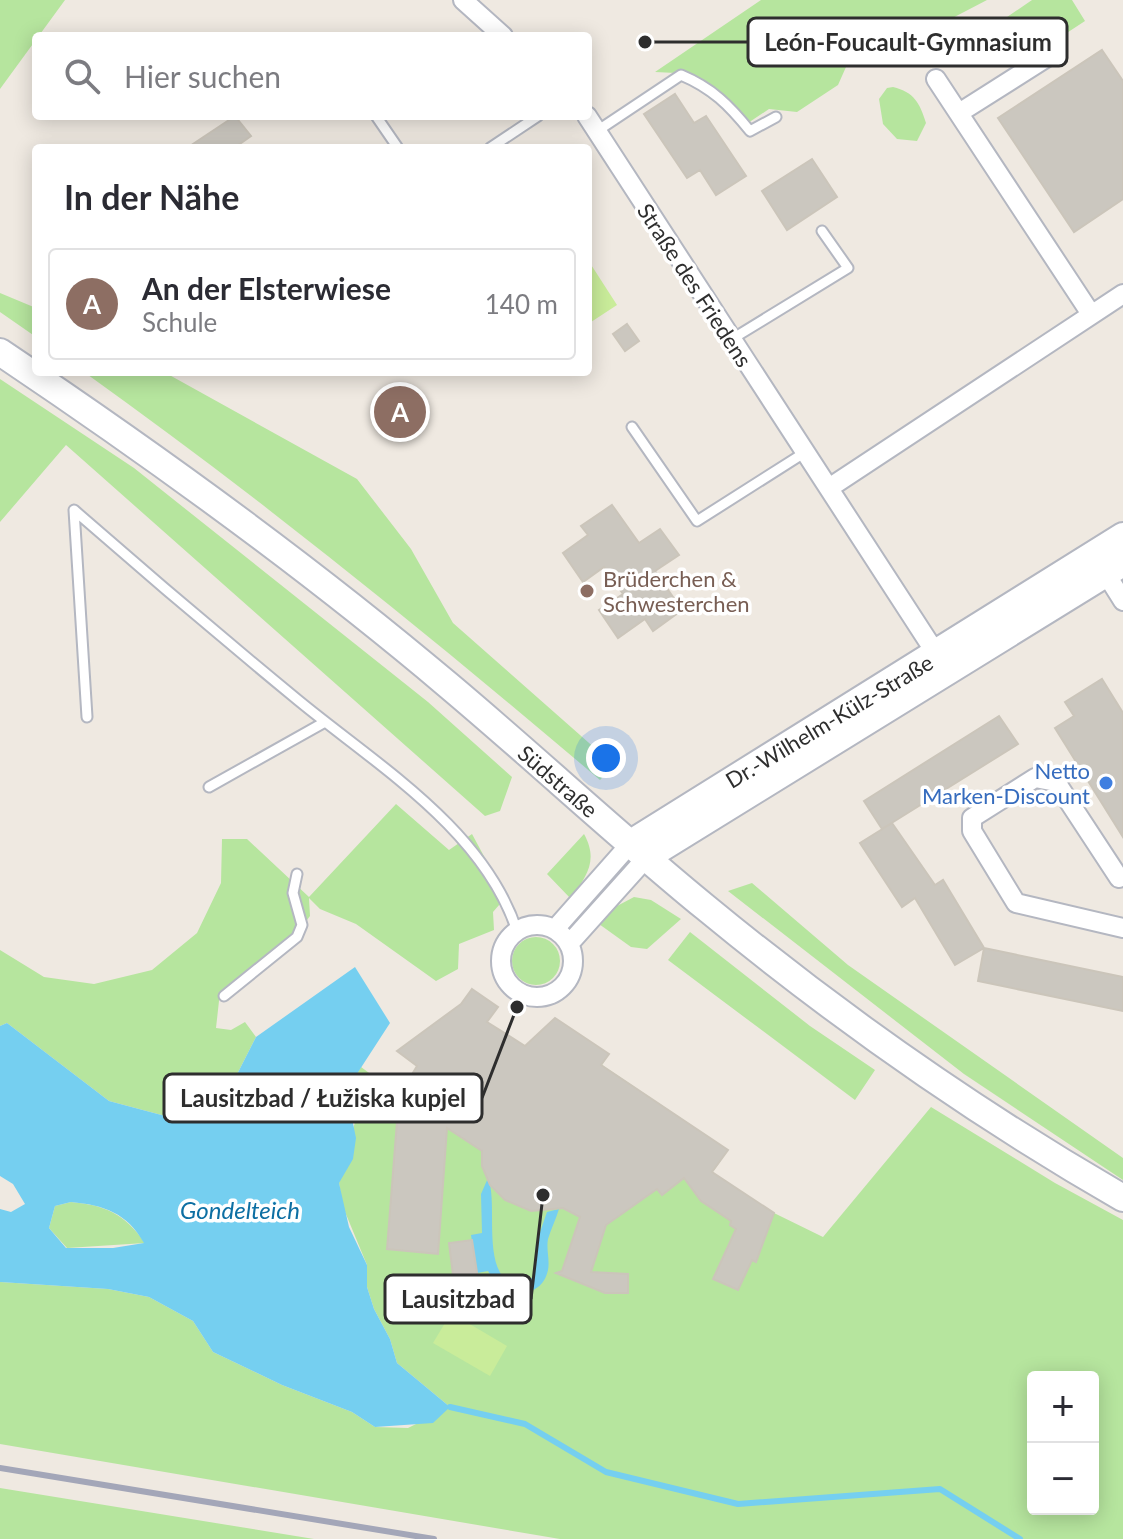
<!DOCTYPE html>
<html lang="de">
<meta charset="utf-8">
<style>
:root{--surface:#fff;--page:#f2f2f3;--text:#2b2b33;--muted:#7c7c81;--line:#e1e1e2;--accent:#0f766e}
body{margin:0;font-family:Lato,sans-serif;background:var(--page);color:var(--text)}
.controls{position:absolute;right:24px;bottom:24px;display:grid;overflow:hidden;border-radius:8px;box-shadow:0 4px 20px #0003}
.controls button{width:72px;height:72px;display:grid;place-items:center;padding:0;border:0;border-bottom:2px solid var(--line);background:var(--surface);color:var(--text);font:40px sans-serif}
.you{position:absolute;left:606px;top:758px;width:28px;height:28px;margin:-20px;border:6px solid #fff;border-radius:50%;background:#1a73e8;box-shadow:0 0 0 12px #1a73e833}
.badge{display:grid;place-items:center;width:52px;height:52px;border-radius:50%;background:var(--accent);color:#fff;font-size:26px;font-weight:700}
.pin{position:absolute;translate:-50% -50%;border:4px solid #fff;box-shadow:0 2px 8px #0006}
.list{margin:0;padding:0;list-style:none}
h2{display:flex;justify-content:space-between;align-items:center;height:104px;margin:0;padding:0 32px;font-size:34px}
h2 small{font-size:26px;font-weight:400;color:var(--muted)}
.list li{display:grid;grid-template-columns:52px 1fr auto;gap:24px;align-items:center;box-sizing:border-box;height:112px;margin:0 16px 16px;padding:0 16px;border:2px solid var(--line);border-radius:8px}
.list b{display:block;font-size:30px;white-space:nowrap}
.list p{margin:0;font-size:26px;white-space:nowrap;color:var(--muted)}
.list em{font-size:26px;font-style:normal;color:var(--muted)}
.icon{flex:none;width:44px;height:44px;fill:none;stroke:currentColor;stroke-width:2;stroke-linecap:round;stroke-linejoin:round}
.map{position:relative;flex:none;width:1123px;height:1539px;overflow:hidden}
.search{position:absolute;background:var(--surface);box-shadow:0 4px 20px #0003;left:32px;top:32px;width:560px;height:88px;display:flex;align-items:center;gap:20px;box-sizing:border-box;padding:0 28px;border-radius:8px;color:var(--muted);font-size:30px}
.panel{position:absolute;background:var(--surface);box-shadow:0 4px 20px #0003;left:32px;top:144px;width:560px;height:232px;border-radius:8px}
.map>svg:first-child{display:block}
</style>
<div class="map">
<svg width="1123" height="1539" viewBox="0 0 1123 1539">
<rect width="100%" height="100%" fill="#efe9e1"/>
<!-- green -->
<path fill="#b6e59e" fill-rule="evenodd" d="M0,0H65L0,89Z
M761,0H987L872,60L846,67L838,85L797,112L769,109L745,125L676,73L655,72Z
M1032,0H1072L1085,21L1015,67L991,28Z
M893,87C914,92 920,103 926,123L917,141L897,139L883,124L879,99L887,88Z
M0,293L36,308V337L0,312Z
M84,372H164L357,479L411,549L453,623L614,765L600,780C433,638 263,500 84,372Z
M0,379L134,468L428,702L512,777L500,811L485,816L66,445L0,522Z
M396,804L449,850L472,834L506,897L493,912L494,930L459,944L458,969L436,981L356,924L320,909L309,898L310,916L304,924L220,992L216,1028L231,1030L245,1022L256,1037L226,1096L184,1121L109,1101L7,1023L0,1026V950L44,977L94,984L152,970L197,933L221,883L222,839H247L309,897Z
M584,834C599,861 586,876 571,899L547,874Z
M752,883L848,965L1123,1158V1180L964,1074L728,891Z
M634,897L651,900L681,919L647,949L631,947L599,924L617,906Z
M690,932L810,1026L875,1070L855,1100L668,960Z
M512 961a24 24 0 1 1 48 0a24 24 0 1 1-48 0Z
M555,1018L609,1054L602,1065L728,1150L712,1173L774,1213L823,1237L931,1107L1055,1183L1123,1220V1539H560L0,1444V1282L108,1289L149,1297L193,1321L213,1352L282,1385L352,1412L375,1427L408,1428L450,1407L397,1363L390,1339L374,1309L367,1287V1265L343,1207L339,1183L355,1122L348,1099L353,1080L361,1067L399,1095L417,1066L397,1051L487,1022L525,1046ZM1033,1377H1093V1509H1033Z
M71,1202C105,1205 125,1214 145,1243L67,1248L49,1228L55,1206Z
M0,1488L314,1539H0Z"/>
<!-- pitch -->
<path fill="#c9ec9a" d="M588,260L617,305L588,324Z
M451,1313L507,1346L490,1376L433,1343Z"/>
<!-- water -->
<path fill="#75cff0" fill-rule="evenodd" d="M355,967L390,1023L353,1080L348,1099L356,1138L353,1159L339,1183L349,1227L367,1265V1287L374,1309L390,1339L397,1363L450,1407L433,1423L375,1427L352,1412L282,1385L213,1352L193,1321L149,1297L108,1289L0,1282V1209L11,1212L25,1204L13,1184L0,1176V1026L7,1023L109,1101L184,1121L226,1096L256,1037ZM71,1202C104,1205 127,1213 144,1243L113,1248H66L49,1228L55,1206Z
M488,1178C498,1202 483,1261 507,1281L527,1282L534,1276L536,1244L547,1212L559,1209C556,1219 551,1229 548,1239C546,1249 550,1260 548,1270C542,1296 518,1296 498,1287L488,1271L477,1273L471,1235L482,1233L481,1194Z"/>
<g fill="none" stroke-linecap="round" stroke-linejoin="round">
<!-- stream -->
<path stroke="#75cff0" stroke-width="6" d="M450,1407L525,1424L606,1472L738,1504L940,1489L1020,1539"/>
</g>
<!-- building -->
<path fill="#cbc7bf" stroke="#cbc5ba" stroke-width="2" d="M1102,50L1123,81V199L1074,232L998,118Z
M675,94L694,123L706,116L746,176L716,195L700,170L687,178L644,114Z
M235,116L251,136L234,148H187Z
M812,159L837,197L787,230L762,191Z
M627,324L639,341L625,351L613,334Z
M612,505L639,543L660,529L679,555L655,571L682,610L653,631L645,619L618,638L599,610L623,594L604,567L583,582L563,553L588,535L581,526Z
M1102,679L1123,713V837L1055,728L1074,716L1065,702Z
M999,716L1018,744L882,829L864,801Z
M892,823L935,885L943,880L984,948L955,965L915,898L902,907L860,843Z
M984,948L1123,977V1011L978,981Z
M472,989L498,1007L487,1022L525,1046L555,1018L609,1054L601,1065L728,1150L712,1172L774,1213L756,1262L752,1260L738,1290L713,1279L736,1229L730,1225L731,1221L701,1201L684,1178L662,1195L657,1189L606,1225L591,1272L628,1274V1293H605L556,1273L562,1271L580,1217L563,1208L531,1211L505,1200L490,1185L482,1166V1151L447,1128L438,1254L387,1249L399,1096L417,1066L397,1051L461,1004Z
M472,1240L478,1279L454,1283L449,1243Z"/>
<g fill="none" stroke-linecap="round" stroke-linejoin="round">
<!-- lane casing -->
<g stroke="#b4b7c1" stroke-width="13">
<path id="lane" d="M376,116L398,148
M597,131L681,75C712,88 729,105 750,131L776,117
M490,148L538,116
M732,339L848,268L822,231
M632,427L697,521L804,453
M87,717L74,510C146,573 219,635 293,696C373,763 483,827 517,931
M209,787L325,722
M224,996L297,937L302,925L293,893L297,874"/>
</g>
<!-- street casing -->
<g stroke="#b4b7c1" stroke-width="22">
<path id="street" d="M463,0L503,36
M936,79L1091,314
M959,113L1049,56
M587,116L937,655
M829,488L1123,294
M1101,566L1123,601
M1119,878L1056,782L1035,778L972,818V831L1016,903L1123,928
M501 961a36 36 0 1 1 72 0a36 36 0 1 1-72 0Z
M555,929L631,843
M569,944L647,857"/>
</g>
<!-- secondary casing -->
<g stroke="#b4b7c1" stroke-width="30">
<path id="secondary" d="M0,352C155,456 306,565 448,685C535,758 618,836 705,907C836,1015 977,1114 1123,1198
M631,843L1123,536
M647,857L1123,563"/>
</g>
<!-- lane -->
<use href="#lane" stroke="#fff" stroke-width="9"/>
<!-- street -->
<use href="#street" stroke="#fff" stroke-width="18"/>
<!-- secondary -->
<use href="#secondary" stroke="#fff" stroke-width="26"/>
<!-- rail -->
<path stroke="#a3a6b8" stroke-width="6" d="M0,1468L434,1539"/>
</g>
<!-- markers -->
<circle fill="#8d6e63" stroke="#fff" stroke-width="3" cx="587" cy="591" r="8"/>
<circle fill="#3f7fe0" stroke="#fff" stroke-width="3" cx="1106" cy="783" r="8"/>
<g text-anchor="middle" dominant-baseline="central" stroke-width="7" stroke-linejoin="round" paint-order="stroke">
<!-- street labels -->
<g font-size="22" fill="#2e2e2e" stroke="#fff">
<text transform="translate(695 285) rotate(57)">Straße des Friedens</text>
<text transform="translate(829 721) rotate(-31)">Dr.-Wilhelm-Külz-Straße</text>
<text transform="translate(558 781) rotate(41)">Südstraße</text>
</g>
<!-- education labels -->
<g font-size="22" fill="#785e54" stroke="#fff" text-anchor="start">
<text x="603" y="578">Brüderchen &amp;<tspan x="603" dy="25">Schwesterchen</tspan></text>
</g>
<!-- shop labels -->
<g font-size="22" fill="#366cbe" stroke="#fff" text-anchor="end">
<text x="1090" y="770">Netto<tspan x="1090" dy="25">Marken-Discount</tspan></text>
</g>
<!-- water labels -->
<g font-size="24" font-style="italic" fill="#0d6fa3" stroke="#fff">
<text x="240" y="1209">Gondelteich</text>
</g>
</g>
<!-- callouts -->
<path fill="none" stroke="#2e2e2e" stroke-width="3" d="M645 42L748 42M517 1007L482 1098M543 1195L531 1299"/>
<g fill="#2e2e2e" stroke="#fff" stroke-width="3">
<circle cx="645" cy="42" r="8"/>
<circle cx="517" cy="1007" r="8"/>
<circle cx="543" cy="1195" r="8"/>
</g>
<g fill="#fff" stroke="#2e2e2e" stroke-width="3">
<rect x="748" y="18" width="319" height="48" rx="8"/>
<rect x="164" y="1074" width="318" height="48" rx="8"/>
<rect x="385" y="1275" width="146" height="48" rx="8"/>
</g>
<g font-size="24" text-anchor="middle" font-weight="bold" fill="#2e2e2e">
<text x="908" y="51">León-Foucault-Gymnasium</text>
<text x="323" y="1107">Lausitzbad / Łužiska kupjel</text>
<text x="458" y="1308">Lausitzbad</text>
</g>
</svg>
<div class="controls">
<button>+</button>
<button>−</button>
</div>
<div class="you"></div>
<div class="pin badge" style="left:400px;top:412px;background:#8d6e63">A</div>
<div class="search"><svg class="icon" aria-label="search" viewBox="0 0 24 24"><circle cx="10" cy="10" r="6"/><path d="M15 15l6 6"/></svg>Hier suchen</div>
<section class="panel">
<h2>In der Nähe<small></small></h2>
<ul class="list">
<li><span class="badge" style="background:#8d6e63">A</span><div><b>An der Elsterwiese</b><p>Schule</p></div><em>140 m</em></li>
</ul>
</section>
</div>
